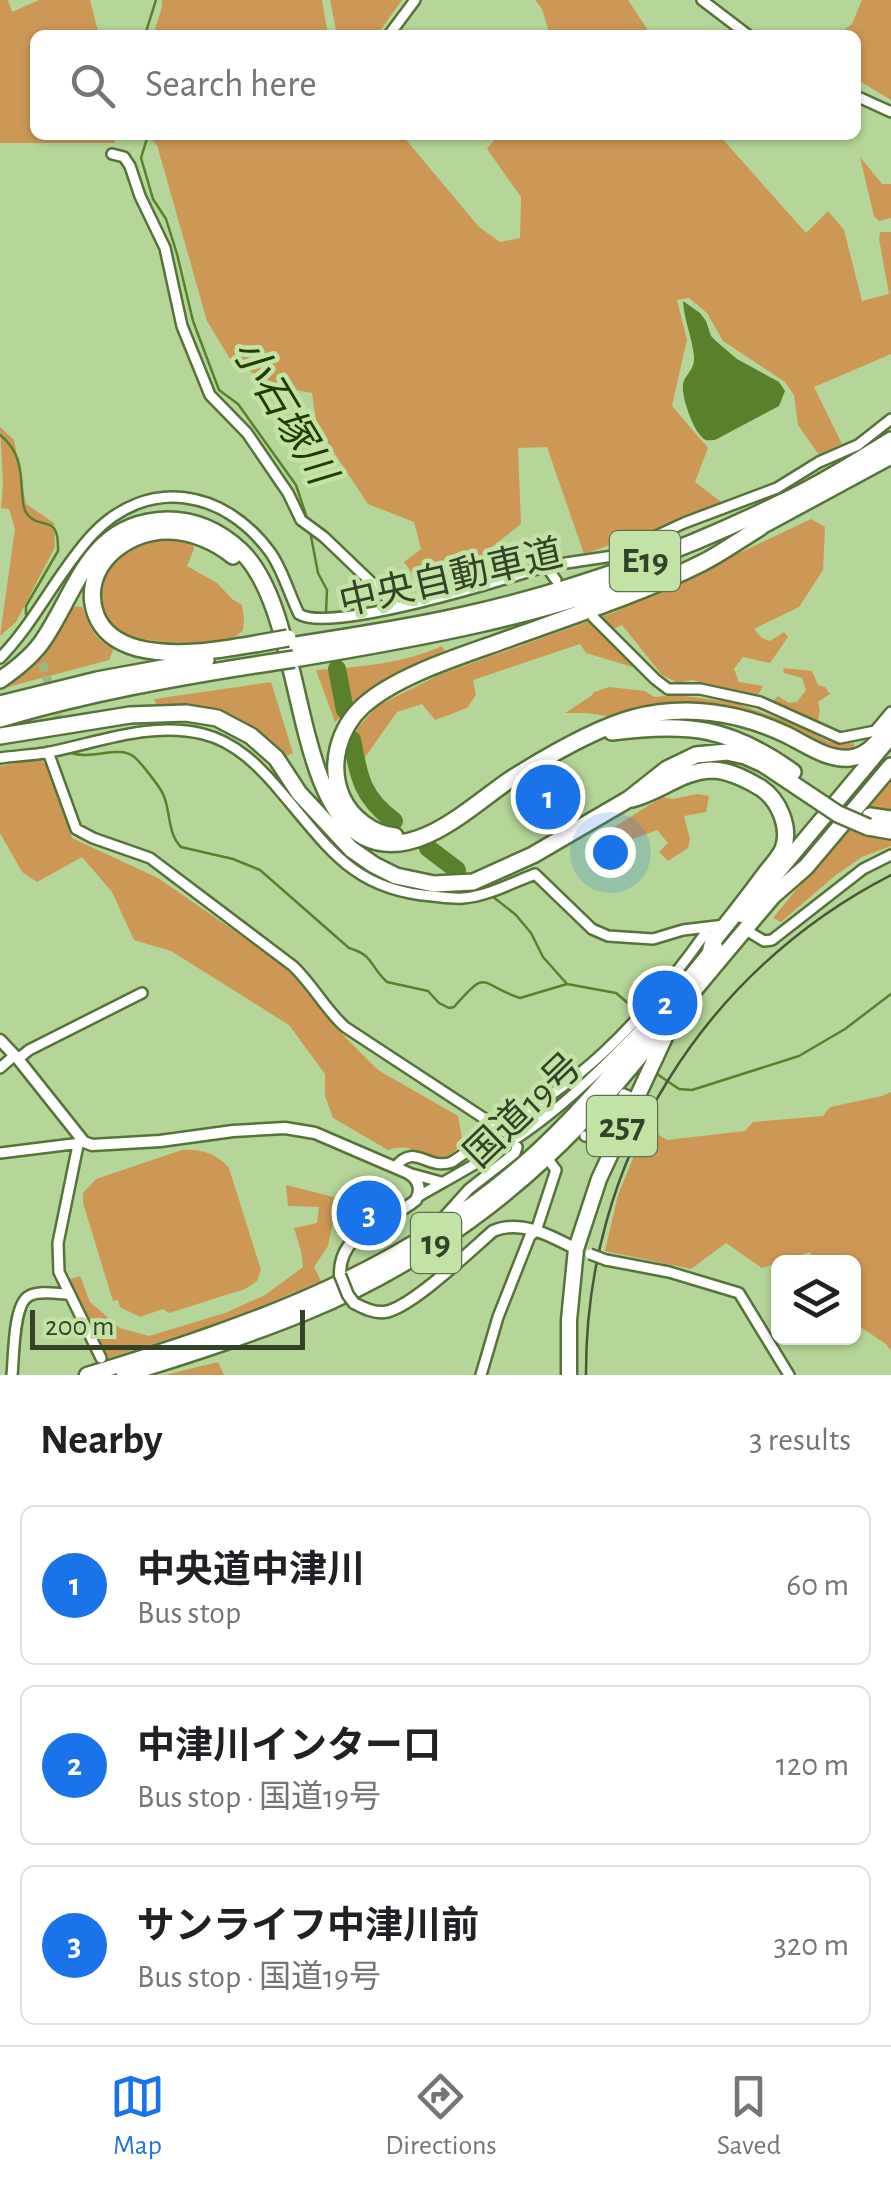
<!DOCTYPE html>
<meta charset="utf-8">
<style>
:root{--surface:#fff;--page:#f2f2f2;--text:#202124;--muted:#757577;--line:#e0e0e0;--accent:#1a73e8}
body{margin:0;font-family:"Alegreya Sans","Noto Sans JP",sans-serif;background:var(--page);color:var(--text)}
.controls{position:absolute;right:30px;bottom:30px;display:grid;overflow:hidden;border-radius:15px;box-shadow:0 2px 8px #0004}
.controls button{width:90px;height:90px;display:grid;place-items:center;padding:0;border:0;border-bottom:2px solid var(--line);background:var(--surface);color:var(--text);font:50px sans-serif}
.scale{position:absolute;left:30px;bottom:25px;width:275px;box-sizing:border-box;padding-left:10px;border:5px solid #344228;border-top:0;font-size:28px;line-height:35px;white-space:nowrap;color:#344228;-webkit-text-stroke:8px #c2e3a5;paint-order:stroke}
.you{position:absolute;left:610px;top:852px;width:35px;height:35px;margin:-25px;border:8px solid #fff;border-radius:50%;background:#1a73e8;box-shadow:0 0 0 15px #1a73e833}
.badge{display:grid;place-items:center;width:65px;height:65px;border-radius:50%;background:var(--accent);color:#fff;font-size:32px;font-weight:700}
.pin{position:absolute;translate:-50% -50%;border:5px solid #fff;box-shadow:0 2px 10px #0006}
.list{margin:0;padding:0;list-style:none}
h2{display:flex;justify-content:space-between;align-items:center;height:130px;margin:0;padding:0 40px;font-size:42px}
h2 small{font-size:32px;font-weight:400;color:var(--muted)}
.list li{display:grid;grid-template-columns:65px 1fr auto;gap:30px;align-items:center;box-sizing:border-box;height:160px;margin:0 20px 20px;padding:0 20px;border:2px solid var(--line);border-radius:15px}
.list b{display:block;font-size:38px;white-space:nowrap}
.list p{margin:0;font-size:32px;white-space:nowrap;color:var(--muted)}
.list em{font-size:32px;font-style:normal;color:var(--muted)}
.icon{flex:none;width:55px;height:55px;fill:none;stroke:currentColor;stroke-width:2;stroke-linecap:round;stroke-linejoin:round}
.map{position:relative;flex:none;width:891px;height:1375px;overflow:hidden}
.search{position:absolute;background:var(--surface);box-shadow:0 2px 8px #0004;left:30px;right:30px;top:30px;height:110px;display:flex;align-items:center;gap:25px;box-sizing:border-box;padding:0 35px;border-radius:15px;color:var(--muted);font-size:38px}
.sheet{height:670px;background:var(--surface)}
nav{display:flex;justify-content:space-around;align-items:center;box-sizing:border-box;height:140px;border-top:2px solid var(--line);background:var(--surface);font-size:28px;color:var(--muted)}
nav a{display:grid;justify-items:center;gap:5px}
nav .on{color:var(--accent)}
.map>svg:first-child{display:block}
</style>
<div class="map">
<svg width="891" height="1375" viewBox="0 0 891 1375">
<rect width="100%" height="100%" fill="#b5d698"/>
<!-- green -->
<path fill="#cd9856" d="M0,0H8L12,12L39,0H90L99,35H35V135H114L115,143H0Z
M162,0H322L328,35H153L162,7Z
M330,0H402L377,35H337Z
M535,0H628L651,35H550L542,9Z
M862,0H891V100L856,79V35H838L852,24Z
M146,135H377L379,139L402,135L479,227L500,242L520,238L521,197L487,149L498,135H719L806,233L828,211L844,230L862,301L889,294L879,239L880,232H891V354L814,387L842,444L819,455L798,425L794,395L785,382L723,341L707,313L689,298L677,300L687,340L672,406L708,448L695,482L725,505L584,554L547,447L518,448L521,524L483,554L492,577L430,597L404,562L421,549L414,522L368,504L317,427L312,393L280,387L232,362L207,321L157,145Z
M860,157L882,184H891V218L879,221L874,216Z
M0,427L14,440L26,504L54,523L55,547L16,622L0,636L15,529L9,509L1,508L3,483Z
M811,519L825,527L823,570L799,607L754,629L762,638L770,641L784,632L788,637L770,663L743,657L734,669L739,682L763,686L757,697L692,680L678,683L662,675L622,625L603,634L639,669L586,653L580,644L473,680L476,695L467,708L435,720L422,704L397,712L361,763L355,731L377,706L439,675L615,612Z
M159,540L193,542L194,549L187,566L217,583L232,599L242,605L244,619L243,630C239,634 235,638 230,639C210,646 139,643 121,633C94,617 93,579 116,559C127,549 145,545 159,540Z
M69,606L82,607C89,625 94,641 114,648L109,660L8,687V682C37,663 52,636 69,606Z
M442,646L446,653C404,669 368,691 335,722L316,670C359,667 402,664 442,646Z
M783,668L812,671L818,685L825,687L830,694L818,702L820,710L817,724L771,703L778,696L789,703L797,702L806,690L802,678L784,673Z
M271,682L293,753L286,756C238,711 221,713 158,709L154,699Z
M609,687L645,691L654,697L678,695L735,703L792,723L830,742L844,744L854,743L855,749L837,750L820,746L732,713L621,718L586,713H565L591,696L594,692Z
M40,759L46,765L72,838L158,878L300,976L338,1030L378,1070L458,1116L463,1143L449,1156C443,1156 437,1158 431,1157C411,1153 413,1143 388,1150L333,1118L325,1096V1074L289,1025L171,951L134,940L112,892L82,857L37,882L22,872L0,833V766Z
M891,775V812L865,806Z
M697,794L709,796L706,812L684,816L690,839L688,848L668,861L659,852L668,843L657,830L612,847L604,848V856L598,861L594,851L600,836L662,797L673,799Z
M845,830L891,836V846L862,857L836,875L781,922L773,918Z
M891,1092V1351L886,1344L854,1323V1262H816L810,1252L762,1268L726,1243L691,1269L605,1251L618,1195L646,1127L667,1140L745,1131L753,1122L823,1116L830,1107L882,1096Z
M182,1150C201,1149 216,1153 229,1168L261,1270L257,1281L245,1289L169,1313L163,1309L140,1317L120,1307L118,1300L113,1301L83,1203V1193L96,1179Z
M286,1185L338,1198L328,1246L314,1267L321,1281L231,1319L108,1358L68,1280L80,1276L90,1302L120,1328L149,1336L225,1313L265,1295L303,1267L301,1251L294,1228L317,1223L319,1207L288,1206Z
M218,1362L224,1375H165Z"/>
<!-- water -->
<path fill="#59812c" d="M683,301L700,313L706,321L711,336L717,342L737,359L779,382L785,391L779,406L715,440C708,440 706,442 701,436C693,429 681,396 683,384C685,374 695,371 694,356C692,337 684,320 683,301Z"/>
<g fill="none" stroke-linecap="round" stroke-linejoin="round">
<!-- stream -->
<path stroke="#59812c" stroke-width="2.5" d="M145,35L156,0
M148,135L141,158L153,199L166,219L177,254L193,321L219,390L238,404L296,485L307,518
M0,435C19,450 21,468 22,491C23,499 22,508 27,514C41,532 59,511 58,551L26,606V614
M310,531L318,573L327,590L326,612
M69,752C88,761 118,745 133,756C139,760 160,787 163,794C171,811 167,833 181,847L233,859L260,870L349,948C374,955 370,967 387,982L428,991L439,1003L449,1008L454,1007C489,967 478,984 520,998L567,984L616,993L636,1010
M492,896L516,915L531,933L543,957L567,984
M657,1074L679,1089L692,1090L799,1056L845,1029L891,994"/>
<!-- river -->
<path stroke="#59812c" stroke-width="18" d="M337,669L345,710
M352,740C359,778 362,797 394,821
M428,848L457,870"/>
<!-- minor-tunnel -->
<path stroke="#9bb882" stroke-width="9" stroke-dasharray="9 4.5" stroke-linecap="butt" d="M35,637L63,734
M101,1358L114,1375"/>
<!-- minor casing -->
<g stroke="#567339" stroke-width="14">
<path id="minor" d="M702,0L748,35
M389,35L415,0
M856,96L891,112
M112,154L124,157L130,166L140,196L165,248L182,326L210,395L247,433L288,493L301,520L324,537L397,607
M546,566L613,556L684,523L777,488L819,462L858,445L891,419
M593,617L655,679L668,689H700L760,702L840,738L875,731L891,712
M0,658C36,621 57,573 92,535C147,476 224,489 270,552C283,570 289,594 299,614C330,634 506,579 546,566L556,580
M48,752L76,829L93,838L150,858L293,966C313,985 325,1009 345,1027L508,1134
M0,758C15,756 31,755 45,753C97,743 150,721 203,734C236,742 260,767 281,792C329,848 353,890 432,896C442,897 453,899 463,898C487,896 512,883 535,874L592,929L608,936L653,939L683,930L725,925
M746,930L764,941L772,940L863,869L891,855
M18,1059L29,1050L142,993
M0,1068L15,1055
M585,1136L594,1137L602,1132L624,1094L635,1099
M78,1145L58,1243L59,1272L101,1358
M0,1153L81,1143
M395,1167C415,1142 427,1171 452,1162C502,1127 558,1095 603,1053C643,1016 678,972 709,928
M408,1173L441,1182
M419,1196C459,1173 501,1151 538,1123C577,1094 613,1058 646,1023
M443,1218L469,1189L515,1153L517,1147
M606,1260L669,1272L739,1293L789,1375
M12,1375C14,1357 13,1304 29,1296C39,1290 58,1294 70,1294
M481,1375L498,1317L530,1236L536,1231L556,1170L547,1158"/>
</g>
<!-- tertiary casing -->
<g stroke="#567339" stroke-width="15">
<path id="tertiary" d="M0,1040L18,1059L84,1142L92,1145L160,1141L233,1131L285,1128L315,1133L408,1173C418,1179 422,1189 416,1200C387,1224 339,1230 340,1275
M354,1303C363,1308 373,1313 384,1312C409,1310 471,1250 493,1231C521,1219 551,1236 576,1249"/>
</g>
<!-- trunk casing -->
<g stroke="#567339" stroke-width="19">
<path id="trunk" d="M742,915L888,740
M87,1375C254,1324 409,1271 540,1149C605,1088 659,1015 715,947
M124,1375C185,1356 245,1337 304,1313C393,1277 478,1222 547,1157C596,1112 637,1060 679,1009C713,968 747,927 782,886
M569,1375V1320L576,1249L599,1179L666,1035"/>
</g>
<!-- motorway casing -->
<g stroke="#567339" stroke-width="20">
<path id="motorway" d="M754,530L891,456
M233,556C216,542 191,531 169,531C124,530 79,569 96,615C103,633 119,643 137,648C177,658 220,650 260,643
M290,646C345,637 401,629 455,617C567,593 676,554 778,504C817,486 854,463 891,440
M294,659C420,638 545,616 663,568
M0,680C16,669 33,656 44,639C78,588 90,522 167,520C196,520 220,531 241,551C304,611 292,801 364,837C415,863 472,805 511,779C546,757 593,729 633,718C685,704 739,712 787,735C807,745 827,760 850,758C869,756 880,739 891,726
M0,704L97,680L206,660
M0,719C88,693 177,677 268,663
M612,732C688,722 730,727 793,772
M0,736L130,715L186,713L217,718L251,736L276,758L299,793L351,849L374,865L396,876L434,884L473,882L533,855L629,799L667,769L696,755L727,752L745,756L763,764L823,804
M632,799C660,792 682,771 711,770C729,770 746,779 761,788C779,800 791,828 783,849C779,858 771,866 765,874C748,897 731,919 713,941L710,953
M870,816L891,819
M868,827L891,831
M395,836C372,834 351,817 342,797C328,765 339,728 363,706C399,673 471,653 516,636C578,614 644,592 702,563C722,553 741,539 761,527
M775,894L806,867L891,766"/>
</g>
<!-- minor -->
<use href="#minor" stroke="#fff" stroke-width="9"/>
<!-- tertiary -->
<use href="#tertiary" stroke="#fff" stroke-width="10"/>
<!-- trunk -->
<use href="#trunk" stroke="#fff" stroke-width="14"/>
<!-- motorway -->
<use href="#motorway" stroke="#fff" stroke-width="15"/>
<!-- rail -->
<path stroke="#475839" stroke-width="2.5" d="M586,1375C585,1162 702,972 891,875"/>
<!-- minor-bridge casing -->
<g stroke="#567339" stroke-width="14" stroke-linecap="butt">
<path id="minor-bridge" d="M590,1254L606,1260"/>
</g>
<!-- tertiary-bridge casing -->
<g stroke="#567339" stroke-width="15" stroke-linecap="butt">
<path id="tertiary-bridge" d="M340,1275L348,1295L354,1303"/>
</g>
<!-- motorway-bridge casing -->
<g stroke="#567339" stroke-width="20" stroke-linecap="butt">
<path id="motorway-bridge" d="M260,643L288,638
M268,663L294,659
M823,804L838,814L868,827"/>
</g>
<!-- minor-bridge -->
<use href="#minor-bridge" stroke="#fff" stroke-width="9"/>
<!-- tertiary-bridge -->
<use href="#tertiary-bridge" stroke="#fff" stroke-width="10"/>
<!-- motorway-bridge -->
<use href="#motorway-bridge" stroke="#fff" stroke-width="15"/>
</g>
<g text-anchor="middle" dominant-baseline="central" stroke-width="9" stroke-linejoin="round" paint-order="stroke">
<!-- shield labels -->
<g fill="#c2e3a5" stroke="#5f724e" stroke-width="2.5">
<rect x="610" y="531" width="70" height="60" rx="8"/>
<rect x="587" y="1096" width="70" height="60" rx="8"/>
<rect x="411" y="1213" width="50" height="60" rx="8"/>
</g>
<g font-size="35" font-weight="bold" fill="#344228">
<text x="645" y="561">E19</text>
<text x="622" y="1126">257</text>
<text x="436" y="1243">19</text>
</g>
<!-- street labels -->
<g font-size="38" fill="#344228" stroke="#c2e3a5">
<text transform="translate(451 579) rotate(-13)">中央自動車道</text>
<text transform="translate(524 1111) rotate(-44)">国道19号</text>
</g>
<!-- water labels -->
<g font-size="40" font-style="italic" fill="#233d00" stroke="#c2e3a5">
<text transform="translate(283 412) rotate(59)">小石塚川</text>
</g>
</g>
</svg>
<div class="controls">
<button><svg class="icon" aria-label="layers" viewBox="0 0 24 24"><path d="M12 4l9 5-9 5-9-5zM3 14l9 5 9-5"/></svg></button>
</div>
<div class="scale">200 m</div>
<div class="you"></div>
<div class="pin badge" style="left:548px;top:797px">1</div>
<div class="pin badge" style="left:665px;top:1003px">2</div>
<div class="pin badge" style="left:369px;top:1213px">3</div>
<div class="search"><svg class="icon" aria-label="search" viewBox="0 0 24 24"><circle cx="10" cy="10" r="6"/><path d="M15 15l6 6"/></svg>Search here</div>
</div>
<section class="sheet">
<h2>Nearby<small>3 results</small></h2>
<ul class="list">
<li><span class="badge">1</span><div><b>中央道中津川</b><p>Bus stop</p></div><em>60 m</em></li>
<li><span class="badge">2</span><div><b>中津川インター口</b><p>Bus stop · 国道19号</p></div><em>120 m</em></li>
<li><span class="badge">3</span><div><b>サンライフ中津川前</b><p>Bus stop · 国道19号</p></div><em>320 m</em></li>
</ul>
</section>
<nav>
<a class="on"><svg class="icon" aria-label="map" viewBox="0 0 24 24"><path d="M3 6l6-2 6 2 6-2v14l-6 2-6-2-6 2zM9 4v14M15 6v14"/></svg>Map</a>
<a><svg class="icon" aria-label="directions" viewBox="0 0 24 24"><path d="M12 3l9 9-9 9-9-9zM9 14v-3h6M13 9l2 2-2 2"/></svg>Directions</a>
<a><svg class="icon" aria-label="saved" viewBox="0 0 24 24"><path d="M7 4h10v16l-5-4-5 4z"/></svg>Saved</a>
</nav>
